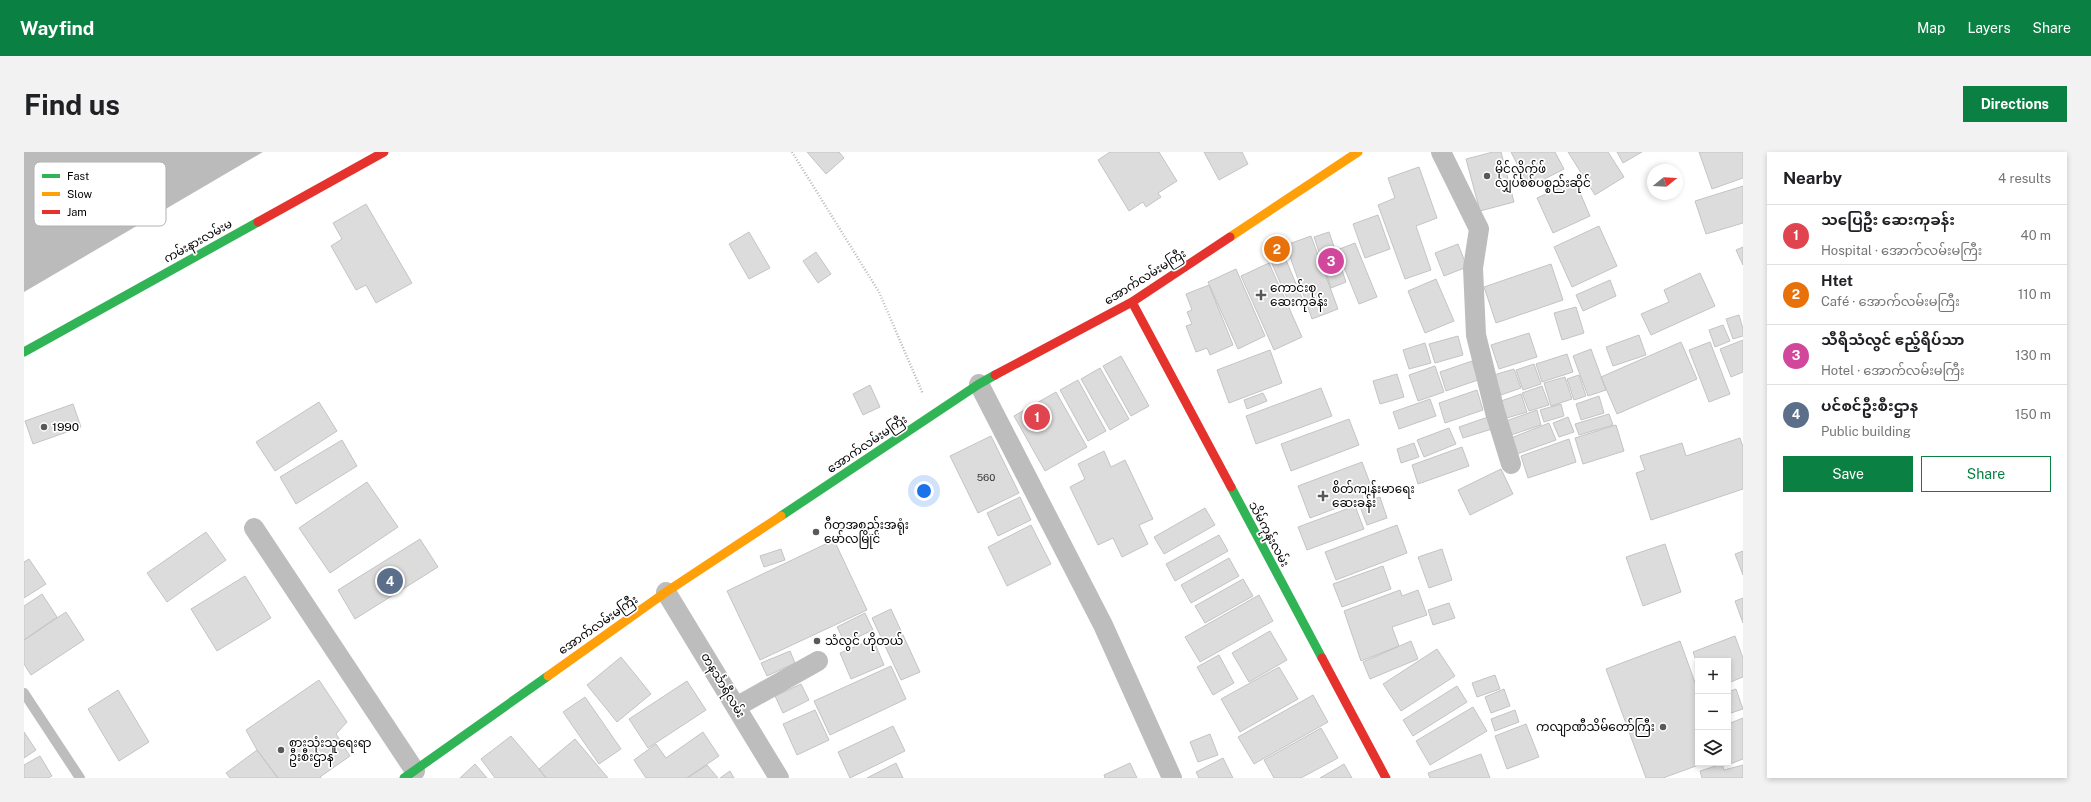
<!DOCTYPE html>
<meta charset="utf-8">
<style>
:root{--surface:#fff;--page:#f2f2f2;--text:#202124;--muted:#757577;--line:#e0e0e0;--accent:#0b8043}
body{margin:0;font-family:"Public Sans","Noto Sans Myanmar",sans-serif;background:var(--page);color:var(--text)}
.controls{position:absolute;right:12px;bottom:12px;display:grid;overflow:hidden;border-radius:0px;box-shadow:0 2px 6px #0003}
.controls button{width:36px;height:36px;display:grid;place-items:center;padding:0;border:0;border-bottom:1px solid var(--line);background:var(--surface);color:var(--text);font:20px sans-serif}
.compass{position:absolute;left:1623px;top:12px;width:36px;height:36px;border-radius:50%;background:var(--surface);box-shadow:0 2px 6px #0003;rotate:72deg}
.you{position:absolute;left:900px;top:339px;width:14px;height:14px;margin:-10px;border:3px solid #fff;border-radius:50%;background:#1a73e8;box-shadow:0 0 0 6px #1a73e833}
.badge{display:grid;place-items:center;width:26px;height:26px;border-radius:50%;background:var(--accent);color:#fff;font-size:13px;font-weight:700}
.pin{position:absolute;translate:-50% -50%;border:2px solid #fff;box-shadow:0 1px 4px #0006}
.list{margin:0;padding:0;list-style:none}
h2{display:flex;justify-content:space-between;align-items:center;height:52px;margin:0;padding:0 16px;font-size:17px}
h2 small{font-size:13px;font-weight:400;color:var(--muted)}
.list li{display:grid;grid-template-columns:26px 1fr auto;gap:12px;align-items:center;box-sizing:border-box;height:60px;padding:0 16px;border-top:1px solid var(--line)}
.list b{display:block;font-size:15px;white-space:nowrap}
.list p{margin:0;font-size:13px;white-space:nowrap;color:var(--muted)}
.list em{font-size:13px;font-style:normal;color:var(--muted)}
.actions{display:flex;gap:8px;padding:12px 16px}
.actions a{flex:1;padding:9px 0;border:1px solid var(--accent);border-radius:0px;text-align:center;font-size:14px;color:var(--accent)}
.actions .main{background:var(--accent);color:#fff}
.icon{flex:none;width:22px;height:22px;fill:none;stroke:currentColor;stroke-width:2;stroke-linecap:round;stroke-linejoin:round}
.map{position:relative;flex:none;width:1719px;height:626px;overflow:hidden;border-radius:0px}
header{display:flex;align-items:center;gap:24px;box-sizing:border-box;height:56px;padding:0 20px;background:var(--accent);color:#fff}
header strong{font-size:19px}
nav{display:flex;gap:22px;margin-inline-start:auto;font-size:14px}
.intro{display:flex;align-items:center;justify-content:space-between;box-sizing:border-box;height:96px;padding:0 24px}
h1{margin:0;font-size:28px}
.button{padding:10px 18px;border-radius:0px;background:var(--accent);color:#fff;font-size:14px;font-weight:700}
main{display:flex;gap:24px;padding:0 24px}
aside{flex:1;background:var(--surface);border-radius:0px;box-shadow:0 2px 6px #0003}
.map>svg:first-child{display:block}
</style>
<header>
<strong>Wayfind</strong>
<nav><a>Map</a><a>Layers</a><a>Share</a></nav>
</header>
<div class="intro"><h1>Find us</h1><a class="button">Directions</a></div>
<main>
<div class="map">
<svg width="1719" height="626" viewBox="0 0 1719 626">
<rect width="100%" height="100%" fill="#fff"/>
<!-- water -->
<path fill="#bbb" d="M0,0H239L0,140Z"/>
<!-- building -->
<path fill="#dcdcdc" stroke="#c4c4c4" d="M783,0H815L820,6L802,22Z
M1086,0H1135L1153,29L1134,41L1137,45L1122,55L1119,50L1105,59L1074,8Z
M1180,0H1218L1224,12L1195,28Z
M1469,0H1477L1490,50L1456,59L1442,7Z
M1487,0H1531L1540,17L1505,35Z
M1544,0H1584L1600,25L1571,43Z
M1593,0H1618L1599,11Z
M1675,0H1719V26L1688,37Z
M1395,15L1413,66L1392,74L1407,118L1381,127L1354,53L1371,46L1364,26Z
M1551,29L1566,64L1529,81L1513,46Z
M1719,34V71L1682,82L1671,49Z
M342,52L388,131L352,151L342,133L332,138L307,94L318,87L309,71Z
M1354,63L1366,97L1341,106L1329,72Z
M1575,74L1593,114L1548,135L1530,95Z
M725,80L746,116L725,127L705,92Z
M1305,80L1322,130L1307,136L1290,85Z
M1287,84L1314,157L1288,167L1262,93Z
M1331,91L1353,145L1335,152L1313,98Z
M1434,92L1443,115L1420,124L1411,101Z
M1719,95V113L1712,98Z
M792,100L807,122L794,131L779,109Z
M1259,101L1278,146L1265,151L1246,107Z
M1245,111L1278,185L1250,198L1217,124Z
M1527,112L1539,148L1472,171L1460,135Z
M1212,117L1241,184L1214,197L1184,130Z
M1676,121L1691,154L1627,183L1617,162L1645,150L1640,138Z
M1412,127L1430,169L1401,181L1384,139Z
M1586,128L1592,144L1559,159L1552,143Z
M1185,133L1209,193L1186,203L1183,196L1172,200L1162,174L1168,172L1163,160L1168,158L1162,142Z
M1552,155L1560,181L1538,188L1530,161Z
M1715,163L1719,177V184L1709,187L1702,167Z
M1699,173L1706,189L1691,195L1685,178Z
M1505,181L1513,205L1475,217L1467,193Z
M1615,183L1622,203L1589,214L1582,195Z
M1434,184L1439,203L1411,211L1405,192Z
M1719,188V220L1707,225L1696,197Z
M1657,190L1673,227L1593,262L1577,225Z
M1686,190L1706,242L1685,250L1665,198Z
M1401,191L1407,211L1385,217L1379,198Z
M1567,197L1582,238L1564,244L1549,204Z
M1246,198L1258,231L1205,251L1193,218Z
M1543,202L1549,220L1518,230L1512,212Z
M1097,204L1125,254L1107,264L1079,214Z
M1448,209L1454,228L1422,239L1416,220Z
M1510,212L1517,232L1499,238L1492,218Z
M1411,214L1420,240L1394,249L1385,223Z
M1076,216L1105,267L1086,278L1057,227Z
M1490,217L1497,236L1477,243L1470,223Z
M1373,222L1380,245L1356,252L1349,229Z
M1555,223L1562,244L1550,248L1543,227Z
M1541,225L1548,247L1527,254L1520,231Z
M1054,228L1082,279L1064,289L1036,238Z
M846,233L856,255L839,263L829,242Z
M1518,234L1525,253L1505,259L1498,241Z
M1297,236L1308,264L1232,292L1222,264Z
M1453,238L1459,258L1421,271L1415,251Z
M1032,240L1063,295L1021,319L990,264Z
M1239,241L1243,249L1223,257L1220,248Z
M1497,242L1503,260L1483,266L1477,249Z
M1575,244L1580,261L1557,268L1552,252Z
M1406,247L1412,264L1375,277L1369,260Z
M295,250L313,279L251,319L232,290Z
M49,252L57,275L9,292L1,269Z
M1537,252L1540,264L1520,270L1516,258Z
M1513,258L1517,273L1487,283L1482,269Z
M1585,262L1589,273L1555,283L1551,272Z
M1464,265L1468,277L1439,286L1435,275Z
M1544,265L1550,280L1535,285L1529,271Z
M1325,267L1335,293L1267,319L1257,292Z
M1525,271L1532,288L1493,302L1487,286Z
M1592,273L1600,299L1559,312L1551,286Z
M1425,276L1432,292L1400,305L1393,288Z
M967,284L995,341L954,361L926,304Z
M1716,286L1719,295V337L1627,368L1612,321L1621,318L1616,304L1658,291L1662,304Z
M1545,287L1552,310L1504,326L1497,304Z
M318,288L333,314L272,352L256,325Z
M1390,291L1395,305L1377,311L1373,297Z
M1438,295L1445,314L1394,332L1388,313Z
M1080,299L1087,315L1101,308L1129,367L1115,373L1124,392L1098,405L1089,386L1074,393L1046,335L1061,327L1054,312Z
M1338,310L1350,342L1286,366L1274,334Z
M1477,317L1489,342L1446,363L1434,338Z
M343,330L374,375L306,421L275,376Z
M996,345L1007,368L974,384L963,361Z
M1356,345L1363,366L1343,373L1335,352Z
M1331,354L1340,377L1283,398L1274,375Z
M1181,356L1191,373L1140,402L1130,385Z
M1007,373L1027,412L983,434L964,395Z
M1373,373L1383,401L1312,428L1301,400Z
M182,380L202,408L143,450L123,421Z
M1195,383L1204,399L1151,429L1142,412Z
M396,387L414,415L331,467L314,438Z
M810,388L843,458L736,508L703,439Z
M1641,392L1657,440L1619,454L1602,405Z
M757,397L761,408L740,415L736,404Z
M1418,397L1428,428L1405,436L1394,405Z
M1719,399V423L1711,402Z
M1205,406L1215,424L1167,451L1157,433Z
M5,407L22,432L0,446V410Z
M1359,414L1367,437L1318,455L1309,432Z
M221,424L247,466L193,499L167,457Z
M1219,427L1229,444L1181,471L1171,454Z
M1376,438L1378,444L1394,438L1403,463L1368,475L1375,494L1337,509L1320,459Z
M18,442L33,465L0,488V454Z
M1235,443L1249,469L1176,510L1161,485Z
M1719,446V471L1711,449Z
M1425,451L1431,466L1409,473L1404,458Z
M867,457L896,520L877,528L848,466Z
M42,460L60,488L7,523L0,512V488Z
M841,461L849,478L821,491L813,475Z
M1246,479L1263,508L1225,530L1208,501Z
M1711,484L1719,506V525L1704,531V509H1674V514L1669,500Z
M849,487L860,513L827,527L816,501Z
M1387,489L1394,507L1346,527L1339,510Z
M1656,489L1674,539V611H1680L1639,626H1622L1582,517Z
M1413,497L1431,524L1377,559L1359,532Z
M766,499L771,511L743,524L737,511Z
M1195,503L1210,531L1189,543L1173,515Z
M597,505L627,542L593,570L563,533Z
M867,514L882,547L806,583L790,549Z
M1255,515L1274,547L1216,580L1197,547Z
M1471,523L1476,537L1453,545L1448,531Z
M295,528L323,570L312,582L326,604L296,625L297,626H254L233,598L222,578Z
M663,529L682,558L624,596L605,567Z
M777,532L785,548L759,561L751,544Z
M1433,534L1443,550L1389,584L1379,568Z
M1480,537L1486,554L1467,561L1461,545Z
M1712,537L1719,557L1704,562V540Z
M94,538L125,590L95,609L64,557Z
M1289,543L1304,570L1230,612L1214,585Z
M561,545L597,597L575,612L539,560Z
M1449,555L1463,579L1406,613L1392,589Z
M791,558L805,588L773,603L759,572Z
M1491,558L1495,570L1471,579L1467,567Z
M1719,566V607L1706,612L1704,606V572Z
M1502,572L1515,605L1483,617L1471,584Z
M869,574L881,599L826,626L814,600Z
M1297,576L1314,606L1277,626H1250L1240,608Z
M0,580L12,598L0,606Z
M679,580L695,604L663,626H622L610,608L632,592L642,606Z
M1186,582L1194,603L1174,610L1166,590Z
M487,584L515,617L522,626H471L457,607Z
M551,587L584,626H522L515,617Z
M233,598L254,626H206L202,621Z
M1457,602L1466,626H1406L1404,621Z
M16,604L28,624L24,626H0V613Z
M1199,606L1209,626H1175L1172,620Z
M872,611L879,626H843Z
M1106,611L1113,626H1081L1080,623Z
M451,612L463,626H436Z
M1320,612L1328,626H1296Z
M1698,612L1700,618L1719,613V626H1678L1676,619Z
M683,613L694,626H663Z
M706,619L710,626H696Z"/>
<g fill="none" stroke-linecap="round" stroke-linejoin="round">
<!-- path -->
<path stroke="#b8b8b8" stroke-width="2.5" stroke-dasharray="1 2" stroke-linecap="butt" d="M768,0L855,140L899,242"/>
<!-- lane -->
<path stroke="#bdbdbd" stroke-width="10" d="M0,541L56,626"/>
<!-- street -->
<path stroke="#bdbdbd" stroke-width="20" d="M1417,0L1455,77L1449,116L1452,183L1471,260L1487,312
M955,232L1079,473L1148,626
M230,376L391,619
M642,440L755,626
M712,555L794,509"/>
<!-- fast -->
<path stroke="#30b455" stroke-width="9" d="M0,200L234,70
M1207,335L1298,506
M757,364L955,232L971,223
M380,626L524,524"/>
<!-- slow -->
<path stroke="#ff9f0a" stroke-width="9" d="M1206,85L1334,0
M524,524L642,440L757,364"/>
<!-- jam -->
<path stroke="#e5322d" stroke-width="9" d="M234,70L360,0
M1108,150L1207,335
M971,223L1108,150L1206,85
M1298,506L1362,626"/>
</g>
<!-- markers -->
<g fill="#595959" stroke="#fff" stroke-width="1.5">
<circle cx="1463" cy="24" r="4"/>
<path d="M1235 137h4v4h4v4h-4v4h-4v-4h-4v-4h4z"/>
<circle cx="20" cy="275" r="4"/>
<path d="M1297 338h4v4h4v4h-4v4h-4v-4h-4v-4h4z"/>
<circle cx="792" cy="380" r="4"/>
<circle cx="793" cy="489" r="4"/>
<circle cx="1639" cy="575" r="4"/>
<circle cx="257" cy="598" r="4"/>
</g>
<g text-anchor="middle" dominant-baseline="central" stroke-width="3.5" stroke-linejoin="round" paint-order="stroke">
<!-- number labels -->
<g font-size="10" fill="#373737">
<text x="962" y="325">560</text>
</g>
<!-- poi labels -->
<g font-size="12" fill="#000" stroke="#fff" text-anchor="start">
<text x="1471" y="17">မိုင်လိုက်ဖ်<tspan x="1471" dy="14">လျှပ်စစ်ပစ္စည်းဆိုင်</tspan></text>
<text x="1246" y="136">ကောင်းစု<tspan x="1246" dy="14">ဆေးကုခန်း</tspan></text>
<text x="28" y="275">1990</text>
<text x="1308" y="337">စိတ်ကျန်းမာရေး<tspan x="1308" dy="14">ဆေးခန်း</tspan></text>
<text x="800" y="373">ဂီတအစည်းအရုံး<tspan x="800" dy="14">မော်လမြိုင်</tspan></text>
<text x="801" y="489">သံလွင် ဟိုတယ်</text>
<text x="1631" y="575" text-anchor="end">ကလျာဏီသိမ်တော်ကြီး</text>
<text x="265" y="591">စားသုံးသူရေးရာ<tspan x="265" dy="14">ဦးစီးဌာန</tspan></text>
</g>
<!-- street labels -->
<g font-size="12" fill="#000" stroke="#fff">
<text transform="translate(174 89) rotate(-29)">ကမ်းနားလမ်းမ</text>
<text transform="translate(1121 125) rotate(-32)">အောက်လမ်းမကြီး</text>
<text transform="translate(843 292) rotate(-34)">အောက်လမ်းမကြီး</text>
<text transform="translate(1245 382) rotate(62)">သိမ်ကုန်းလမ်း</text>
<text transform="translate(574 473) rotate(-35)">အောက်လမ်းမကြီး</text>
<text transform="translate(699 533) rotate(59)">တနင်္သာရီလမ်း</text>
</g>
</g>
<!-- legend -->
<rect x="10" y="10" width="132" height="64" rx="6" fill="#fff" stroke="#b2b2b2" stroke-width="1"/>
<rect x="18" y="22" width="18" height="4" fill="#30b455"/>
<rect x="18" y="40" width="18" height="4" fill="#ff9f0a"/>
<rect x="18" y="58" width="18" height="4" fill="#e5322d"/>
<g font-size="11" fill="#000">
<text x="43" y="28">Fast</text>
<text x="43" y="46">Slow</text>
<text x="43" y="64">Jam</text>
</g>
</svg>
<div class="controls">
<button>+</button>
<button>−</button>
<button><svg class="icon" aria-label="layers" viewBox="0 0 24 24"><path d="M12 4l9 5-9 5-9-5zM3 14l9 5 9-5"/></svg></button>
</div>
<svg class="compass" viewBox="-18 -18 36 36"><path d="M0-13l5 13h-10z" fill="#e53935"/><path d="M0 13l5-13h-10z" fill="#757577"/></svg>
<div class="you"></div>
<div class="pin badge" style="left:1013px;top:265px;background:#e0444e">1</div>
<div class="pin badge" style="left:1253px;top:97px;background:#e8710a">2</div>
<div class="pin badge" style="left:1307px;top:109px;background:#d1479c">3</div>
<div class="pin badge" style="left:366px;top:429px;background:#5c6f8a">4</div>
</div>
<aside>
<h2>Nearby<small>4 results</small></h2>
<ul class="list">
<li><span class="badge" style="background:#e0444e">1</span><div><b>သပြေဦး ဆေးကုခန်း</b><p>Hospital · အောက်လမ်းမကြီး</p></div><em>40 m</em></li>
<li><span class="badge" style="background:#e8710a">2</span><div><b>Htet</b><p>Café · အောက်လမ်းမကြီး</p></div><em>110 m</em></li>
<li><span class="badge" style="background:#d1479c">3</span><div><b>သီရိသံလွင် ဧည့်ရိပ်သာ</b><p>Hotel · အောက်လမ်းမကြီး</p></div><em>130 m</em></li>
<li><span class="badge" style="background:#5c6f8a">4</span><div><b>ပင်စင်ဦးစီးဌာန</b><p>Public building</p></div><em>150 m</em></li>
</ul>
<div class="actions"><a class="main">Save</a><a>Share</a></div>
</aside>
</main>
